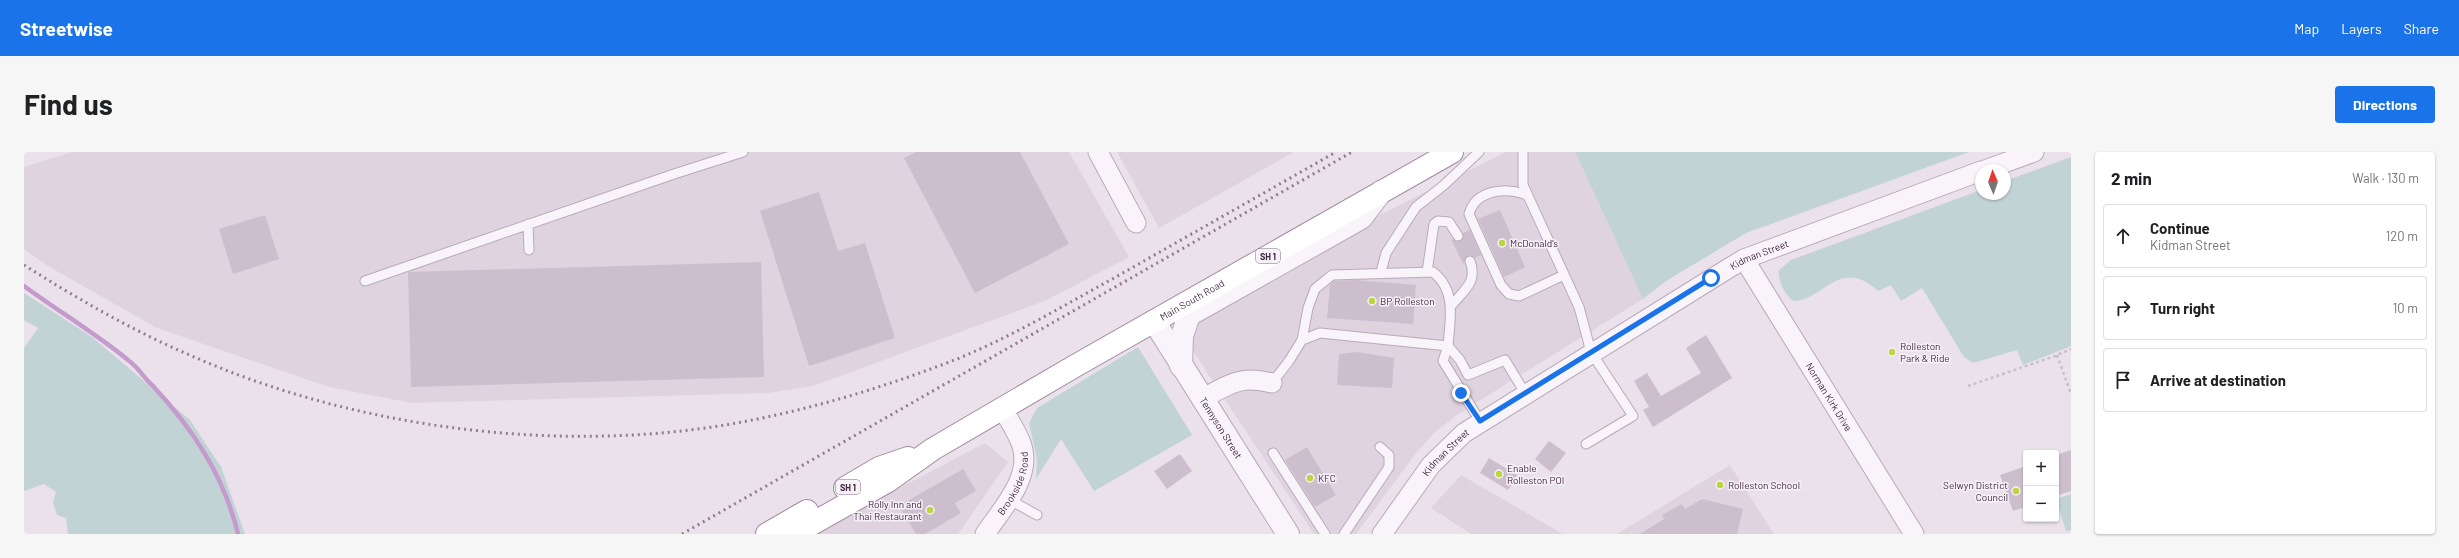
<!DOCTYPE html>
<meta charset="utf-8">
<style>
:root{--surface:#fff;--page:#f6f6f6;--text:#202124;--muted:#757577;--line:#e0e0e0;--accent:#1a73e8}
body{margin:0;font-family:Barlow,sans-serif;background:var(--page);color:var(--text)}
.controls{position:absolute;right:12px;bottom:12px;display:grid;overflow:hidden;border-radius:4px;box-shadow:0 1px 3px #0004}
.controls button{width:36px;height:36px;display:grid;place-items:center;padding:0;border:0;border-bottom:1px solid var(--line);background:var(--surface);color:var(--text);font:20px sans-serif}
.compass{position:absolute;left:1951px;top:12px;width:36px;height:36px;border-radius:50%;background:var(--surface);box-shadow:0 1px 3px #0004;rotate:358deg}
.stop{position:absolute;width:12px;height:12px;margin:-9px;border:3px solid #1a73e8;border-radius:50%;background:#fff}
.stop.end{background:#1a73e8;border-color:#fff;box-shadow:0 1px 4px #0008}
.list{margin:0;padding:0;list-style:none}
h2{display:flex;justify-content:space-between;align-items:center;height:52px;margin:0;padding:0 16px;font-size:17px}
h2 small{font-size:13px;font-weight:400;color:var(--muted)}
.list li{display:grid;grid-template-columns:26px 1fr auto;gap:12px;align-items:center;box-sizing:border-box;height:64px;margin:0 8px 8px;padding:0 8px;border:1px solid var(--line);border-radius:4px}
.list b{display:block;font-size:15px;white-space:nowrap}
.list p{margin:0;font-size:13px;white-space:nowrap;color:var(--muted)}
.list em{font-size:13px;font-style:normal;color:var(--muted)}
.icon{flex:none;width:22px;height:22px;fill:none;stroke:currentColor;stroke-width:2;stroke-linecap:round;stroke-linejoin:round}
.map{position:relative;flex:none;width:2047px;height:382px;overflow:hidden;border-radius:4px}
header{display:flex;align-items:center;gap:24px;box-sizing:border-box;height:56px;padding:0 20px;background:var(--accent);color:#fff}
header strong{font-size:19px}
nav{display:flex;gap:22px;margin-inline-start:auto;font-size:14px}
.intro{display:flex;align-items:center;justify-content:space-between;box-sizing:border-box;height:96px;padding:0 24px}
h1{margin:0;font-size:28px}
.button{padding:10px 18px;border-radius:4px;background:var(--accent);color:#fff;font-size:14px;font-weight:700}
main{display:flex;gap:24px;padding:0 24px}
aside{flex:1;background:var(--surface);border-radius:4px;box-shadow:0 1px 3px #0004}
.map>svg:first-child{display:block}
</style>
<header>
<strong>Streetwise</strong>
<nav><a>Map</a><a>Layers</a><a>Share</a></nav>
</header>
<div class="intro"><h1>Find us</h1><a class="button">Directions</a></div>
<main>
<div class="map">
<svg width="2047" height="382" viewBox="0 0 2047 382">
<rect width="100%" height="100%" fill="#eae1eb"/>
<!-- built -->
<path fill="#dfd3e0" d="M48,0H1045L1105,105L1023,148L789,234L744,241L388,251L305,235L133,176L24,114L0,97V15Z
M1093,0H1270L1135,76Z
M1482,0H1551L1619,147L1434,262L1410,281L1393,300L1332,382H1290L1157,181L1337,72Z
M961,291L984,310L934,382H788Z
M1706,313L1750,382H1593Z
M1437,323L1539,382H1447L1407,356Z"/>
<!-- green -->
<path fill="#c2d3d5" d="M1551,0H1945L1722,81L1642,129L1619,147Z
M2047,5V194L1999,213L1993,198L1949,211L1940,205L1898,136L1877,149L1867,133L1854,139C1816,104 1800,148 1770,149C1762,145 1753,128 1755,118L1767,108L1957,38V42H1981V29Z
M0,141L68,185L166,268L197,315L221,382H44L42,366L33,363L29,351L32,340L20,332L0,339V196L14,176L0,168Z
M1114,195L1168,283L1070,339L1037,287L1012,327L1013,307L1005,271L1013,256Z
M2047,342V378L2042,379L2032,347Z"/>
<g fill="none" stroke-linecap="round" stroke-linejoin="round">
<!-- stream -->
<path stroke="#c59acd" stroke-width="4.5" d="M0,134C34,159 71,181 104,208C114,215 120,226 129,234C169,277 200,324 214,382"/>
</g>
<!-- building -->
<path fill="#cdbece" d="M892,0H996L1045,92L951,141L880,6Z
M795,40L814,99L841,91L871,186L785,214L736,59Z
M1476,58L1501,115L1480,125L1454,67Z
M241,63L255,107L209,122L195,77Z
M1446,78L1457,103L1451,106L1444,103L1439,112L1427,87L1437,89L1439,81Z
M737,110L740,225L387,235L384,120Z
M1332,128L1392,133L1389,172L1303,166L1306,133L1310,129Z
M1682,183L1708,226L1629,275L1619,258L1625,255L1610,229L1623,221L1637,244L1677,221L1662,196Z
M1333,200L1370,206L1368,236L1313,233L1315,202Z
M1525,289L1542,301L1527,320L1511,307Z
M1283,295L1312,343L1291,355L1261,308Z
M2047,298V339L2032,344V303Z
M1156,302L1168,319L1143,337L1130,319Z
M1465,306L1493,323L1484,338L1456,321Z
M2002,314V355L1989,359L1976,323Z
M939,317L952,339L931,351L937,361L901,382H892L875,354Z
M1678,347L1719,357L1713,382H1616L1640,367L1638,363L1658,352L1661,357Z"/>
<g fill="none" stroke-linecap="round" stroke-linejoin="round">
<!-- service casing -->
<g stroke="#b8aab9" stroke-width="11">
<path id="service" d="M1499,0V33L1555,155L1567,200L1609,264L1562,292
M1503,43C1483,35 1452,37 1445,62L1477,133L1485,142L1495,144L1540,123
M504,72L505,98
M1357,120L1362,101L1392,55L1420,33L1455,0
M1403,120L1410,72L1414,69L1425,70L1434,84
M341,129L650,22L719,0
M1427,154C1440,138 1454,130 1446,109
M1278,188L1284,156L1291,137L1308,123L1409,120C1433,139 1426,167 1424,194L1436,208L1444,223L1481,208L1501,241
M1248,231L1265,209L1278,188L1296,181L1424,194L1419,209L1456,269
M1249,301L1301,382
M984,347L1013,363
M1320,382L1365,315V303L1356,295"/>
</g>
<!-- minor casing -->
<g stroke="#b8aab9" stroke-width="21">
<g id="minor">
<path d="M1074,0L1112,71"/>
<path d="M1961,18L2010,0"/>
<path id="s1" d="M1720,107L1890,382"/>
<path d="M1178,247C1205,232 1217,223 1248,231"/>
<path id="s2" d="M961,382C977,358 1008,326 998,294C994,281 985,268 978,256"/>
<path id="s3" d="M1358,382L1407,313L1440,281L1705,116L1720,107L1957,19"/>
</g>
</g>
<!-- tertiary casing -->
<g stroke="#b8aab9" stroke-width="24">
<g id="tertiary">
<path id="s4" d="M1130,169L1264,382"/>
<path d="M1157,214L1158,184L1165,163L1337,66L1357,40"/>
</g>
</g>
<!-- trunk casing -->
<g stroke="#a188a2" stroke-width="24">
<g id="trunk">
<path d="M821,336L855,316L884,306"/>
<path d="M743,382L783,359"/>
<path id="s5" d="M770,382L864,329L909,297L1051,214L1428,0"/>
</g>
</g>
<!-- path -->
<path stroke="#cabfca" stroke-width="2.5" stroke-dasharray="3 3" stroke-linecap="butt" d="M2033,203L2047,242
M1944,234L2031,204L2047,197"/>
<!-- service -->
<use href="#service" stroke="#f9f4f9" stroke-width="9"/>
<!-- minor -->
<use href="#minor" stroke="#f9f4f9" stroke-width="19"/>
<!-- tertiary -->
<use href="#tertiary" stroke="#f9f4f9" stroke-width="22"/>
<!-- trunk -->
<use href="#trunk" stroke="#fff" stroke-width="22"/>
<!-- rail -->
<path stroke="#947a95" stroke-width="3" stroke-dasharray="2 4" stroke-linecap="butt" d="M0,113C54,147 109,179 168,204C326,274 523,301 695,274C776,261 856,237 933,207C987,185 1039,154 1090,126C1164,84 1238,42 1312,0
M658,382L1328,0"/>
</g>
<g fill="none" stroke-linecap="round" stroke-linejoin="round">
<!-- route -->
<path stroke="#1a73e8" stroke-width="5" d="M1437,241L1456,269L1687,126"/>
</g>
<!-- markers -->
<g fill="#bad640" stroke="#f7f1f8" stroke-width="1.5">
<circle cx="1478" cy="91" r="4"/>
<circle cx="1348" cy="149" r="4"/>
<circle cx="1868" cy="200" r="4"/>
<circle cx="1475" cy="322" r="4"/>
<circle cx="1286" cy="326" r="4"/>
<circle cx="1696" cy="333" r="4"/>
<circle cx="1992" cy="339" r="4"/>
<circle cx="906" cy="358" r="4"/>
</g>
<g text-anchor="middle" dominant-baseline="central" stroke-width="3" stroke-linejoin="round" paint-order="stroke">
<!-- shield labels -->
<g fill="#f7f1f8" stroke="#79647a" stroke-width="1">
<rect x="1232" y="97" width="24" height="14" rx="3"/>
<rect x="812" y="328" width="24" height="14" rx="3"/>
</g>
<g font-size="9" font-weight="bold" fill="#432844">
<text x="1244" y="104">SH 1</text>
<text x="824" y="335">SH 1</text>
</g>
<!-- poi labels -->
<g font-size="10" fill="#432844" stroke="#f7f1f8" text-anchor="start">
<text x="1486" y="91">McDonald's</text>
<text x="1356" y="149">BP Rolleston</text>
<text x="1876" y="194">Rolleston<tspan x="1876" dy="12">Park &amp; Ride</tspan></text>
<text x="1483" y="316">Enable<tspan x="1483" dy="12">Rolleston POI</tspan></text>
<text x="1294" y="326">KFC</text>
<text x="1704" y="333">Rolleston School</text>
<text x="1984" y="333" text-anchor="end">Selwyn District<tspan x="1984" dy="12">Council</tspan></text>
<text x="898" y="352" text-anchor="end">Rolly Inn and<tspan x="898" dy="12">Thai Restaurant</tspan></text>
</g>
<!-- street labels -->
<g font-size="10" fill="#432844" stroke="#f7f1f8">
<text stroke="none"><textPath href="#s3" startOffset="476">Kidman Street</textPath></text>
<text stroke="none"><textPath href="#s5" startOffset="462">Main South Road</textPath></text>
<text stroke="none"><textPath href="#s1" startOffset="162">Norman Kirk Drive</textPath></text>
<text stroke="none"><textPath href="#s4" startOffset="126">Tennyson Street</textPath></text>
<text stroke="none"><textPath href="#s3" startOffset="104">Kidman Street</textPath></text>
<text stroke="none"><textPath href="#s2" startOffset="59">Brookside Road</textPath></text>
</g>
</g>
</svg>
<div class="controls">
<button>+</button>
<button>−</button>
</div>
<svg class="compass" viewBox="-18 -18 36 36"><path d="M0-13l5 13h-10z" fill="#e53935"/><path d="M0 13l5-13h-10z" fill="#757577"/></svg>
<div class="stop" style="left:1687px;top:126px"></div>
<div class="stop end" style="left:1437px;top:241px"></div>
</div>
<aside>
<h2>2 min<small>Walk · 130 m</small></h2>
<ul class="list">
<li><svg class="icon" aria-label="ahead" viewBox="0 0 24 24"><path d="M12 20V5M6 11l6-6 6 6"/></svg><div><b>Continue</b><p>Kidman Street</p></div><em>120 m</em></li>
<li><svg class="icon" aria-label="right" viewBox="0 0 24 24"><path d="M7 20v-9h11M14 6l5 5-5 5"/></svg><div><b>Turn right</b></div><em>10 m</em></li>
<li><svg class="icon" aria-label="arrive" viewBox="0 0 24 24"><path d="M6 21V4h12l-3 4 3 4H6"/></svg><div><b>Arrive at destination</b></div></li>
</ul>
</aside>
</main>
